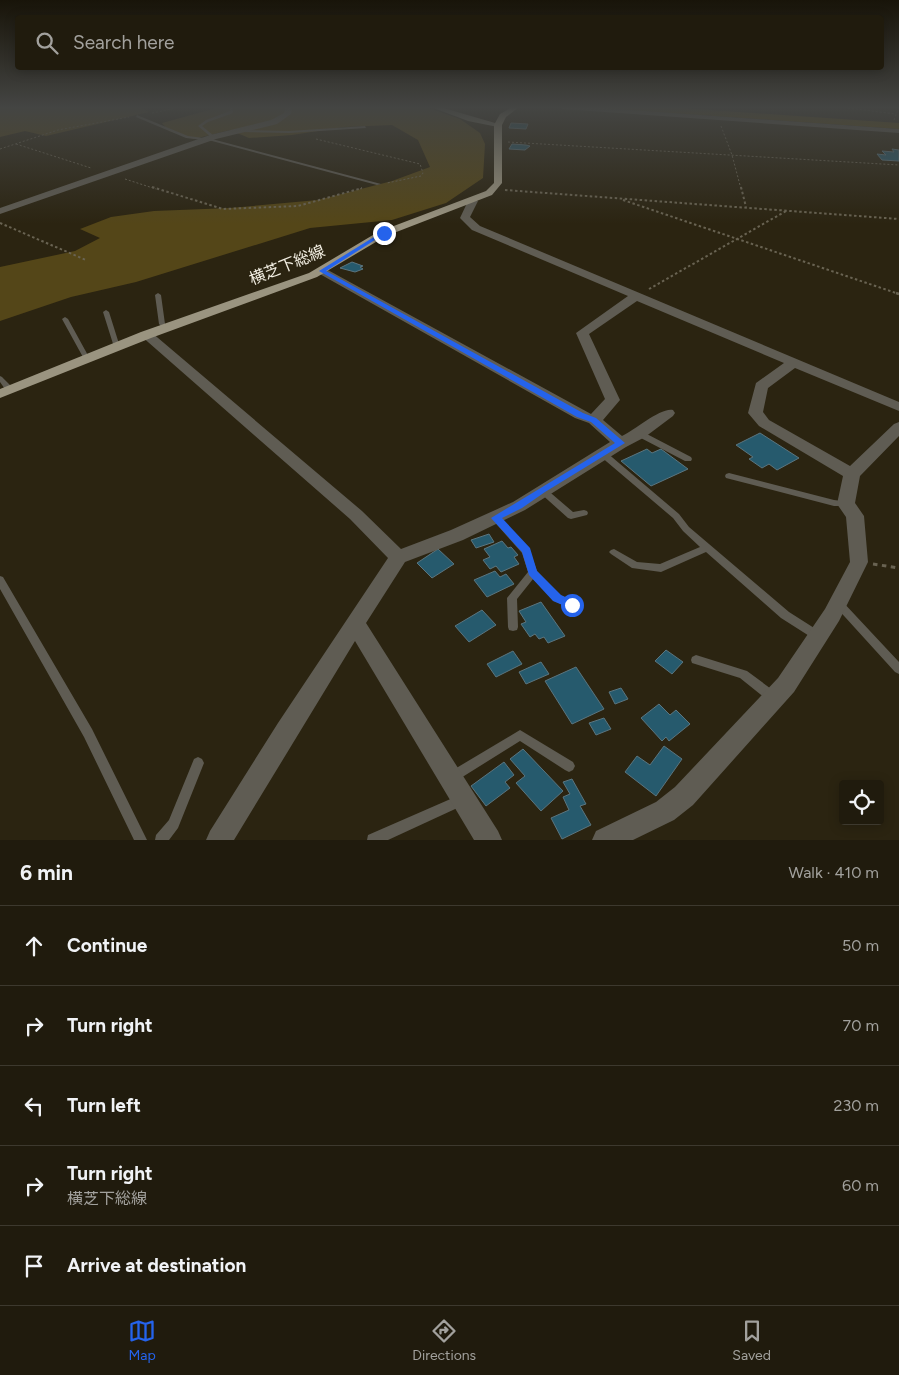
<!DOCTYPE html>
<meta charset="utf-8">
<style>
:root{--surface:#201b0d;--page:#2d281b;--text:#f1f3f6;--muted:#a2a19d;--line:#3d392e;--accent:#2563eb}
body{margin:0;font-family:Figtree,"Noto Sans JP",sans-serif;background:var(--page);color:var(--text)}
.controls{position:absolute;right:15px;bottom:15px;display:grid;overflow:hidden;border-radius:5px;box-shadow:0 2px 12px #0003}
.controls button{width:45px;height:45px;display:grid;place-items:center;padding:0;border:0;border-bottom:1px solid var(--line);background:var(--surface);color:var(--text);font:25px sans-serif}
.stop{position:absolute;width:15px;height:15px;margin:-11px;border:4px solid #2563eb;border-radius:50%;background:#fff}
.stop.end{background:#2563eb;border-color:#fff;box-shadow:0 1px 5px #0008}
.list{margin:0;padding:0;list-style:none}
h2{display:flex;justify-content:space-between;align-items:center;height:65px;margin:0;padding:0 20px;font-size:21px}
h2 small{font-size:16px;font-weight:400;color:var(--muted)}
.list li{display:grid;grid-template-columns:32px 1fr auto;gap:15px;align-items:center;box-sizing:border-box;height:80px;padding:0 20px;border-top:1px solid var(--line)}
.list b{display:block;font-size:19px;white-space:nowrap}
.list p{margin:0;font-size:16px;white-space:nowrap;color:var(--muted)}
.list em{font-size:16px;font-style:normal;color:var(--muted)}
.icon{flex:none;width:28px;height:28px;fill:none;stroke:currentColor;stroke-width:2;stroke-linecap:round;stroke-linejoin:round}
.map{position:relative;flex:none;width:899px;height:840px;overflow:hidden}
.search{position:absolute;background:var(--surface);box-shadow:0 2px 12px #0003;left:15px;right:15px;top:15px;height:55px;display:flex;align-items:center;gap:12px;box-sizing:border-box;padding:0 18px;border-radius:5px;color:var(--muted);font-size:19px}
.sheet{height:465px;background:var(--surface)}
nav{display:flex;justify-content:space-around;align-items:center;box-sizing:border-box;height:70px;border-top:1px solid var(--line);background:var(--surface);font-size:14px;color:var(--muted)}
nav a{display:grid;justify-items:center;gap:2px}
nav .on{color:var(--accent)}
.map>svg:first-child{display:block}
</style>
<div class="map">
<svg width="899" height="840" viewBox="0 0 899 840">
<rect width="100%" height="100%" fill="#2b2411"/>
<!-- green -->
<path fill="#544618" d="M0,107H139L149,112L46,136L25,131L0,137Z
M220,107H426L460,119L480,133L485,144L483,178L446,203L392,220L310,228L136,282L71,297L0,321V267L75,251L100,238L80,229L111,217L154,211L230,208L318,200L392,181L430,167L418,140L392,125L344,127L292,135L249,138L230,130L194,139L169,131L162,123Z"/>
<!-- water -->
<path fill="#63500b" d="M586,107H667L899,123V129Z"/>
<!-- building -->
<path fill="#265a6d" stroke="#5b757f" d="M511,123L528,124L526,129L509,128Z
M512,144L526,145L530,146L525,150L509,149Z
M892,149L899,150V161L882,160L877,154L886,155L882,151L894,152Z
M352,262L363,266L360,267L363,269L355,272L340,268Z
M760,433L799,458L777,470L769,464L762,468L749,459L753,457L736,445Z
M647,449L652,453L661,449L688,469L651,486L621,461Z
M489,534L494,542L476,548L471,540Z
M502,541L508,548L511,547L518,555L514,557L519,564L501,572L496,566L490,569L483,560L490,557L484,549Z
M438,549L454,564L432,578L417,563Z
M495,571L500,577L506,574L514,584L487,597L474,580Z
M541,602L565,636L548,643L544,637L539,639L535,634L530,637L521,624L526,622L519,611Z
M482,610L496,625L469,642L455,626Z
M666,650L683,662L672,674L655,661Z
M513,651L522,664L496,677L487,664Z
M541,662L549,674L526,684L519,672Z
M576,667L604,709L572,724L545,681Z
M621,688L628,699L615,704L609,692Z
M659,704L670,715L676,710L690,724L669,741L666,737L662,741L641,718Z
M604,718L611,729L596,735L589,723Z
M664,746L682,759L656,796L625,772L637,756L650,765Z
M523,749L563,791L541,811L516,783L525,776L510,759Z
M504,762L514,775L505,782L510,788L486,806L471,786Z
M572,779L586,804L580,806L591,825L562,839L551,818L569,810L563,797L570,794L563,782Z"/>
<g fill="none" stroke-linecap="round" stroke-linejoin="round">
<!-- path-far3 -->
<path stroke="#696352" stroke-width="1" stroke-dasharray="2 2" stroke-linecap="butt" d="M840,107L896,114
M152,113L181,107
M894,120L899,107
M721,126L732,155L741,189
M316,139L420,164L423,173L421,176L387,183
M508,142L899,165
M16,144L91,168
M0,149L58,130L129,117
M125,179L156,189
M360,189L362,188"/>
<!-- path-far2 -->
<path stroke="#696352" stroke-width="2" stroke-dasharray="2.5 2.5" stroke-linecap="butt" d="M152,187L223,209L298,206L362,188
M741,187L746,207
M505,190L899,219
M623,200L899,294
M0,223L86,260
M649,289L786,211"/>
<!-- path-far1 -->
<path stroke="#696352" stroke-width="2.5" stroke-dasharray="3 3" stroke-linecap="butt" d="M896,293L899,294"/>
<!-- path -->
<path stroke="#696352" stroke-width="3" stroke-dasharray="4.5 4.5" stroke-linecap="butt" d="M873,564L899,568"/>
<!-- lane -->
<path fill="#5f5c53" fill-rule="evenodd" d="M229,107H233V113L208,122L202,126L214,136V138H212L198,126L206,120L230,111Z
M137,115L188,136L212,139L381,184L377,185L212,141L186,138L136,117Z
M365,126L366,128L289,133L237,132L235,131L237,130L289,131Z
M158,293L161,295L165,324L169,328L168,329H164L159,324L155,295Z
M106,310L109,312L120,347L119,348H115L114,347L103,312Z
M65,317L68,319L90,359L89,360L87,361L84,359L62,319Z
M0,376L2,377L13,388L14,390L13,392H7L0,382Z
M637,432H643L691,457L692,459L691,461H685L637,436L636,434Z
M603,451L606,452L679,514L689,527L789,612L822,633L823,636L822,639L818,640L814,639L781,618L706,552L661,572L632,568L611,554L609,552L611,550L614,549L637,562L660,564L700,547L683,531L673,518L600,456L599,454L600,452Z
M729,473L834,500L849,502L850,504L849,506H834L726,478L725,476L726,474Z
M542,487L545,488L573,512L584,510L587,511L588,513L587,515L571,519L568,518L539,492L538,490L539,488Z
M495,515L498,516L529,549L537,571L560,595L575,602L577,605L575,608L572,609L554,601L533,579L517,599L518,627L517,630L513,631L509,630L508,627L507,598L528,572L522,553L491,518L492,516Z
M0,576L3,577L92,729L147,840H134L84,737L0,589Z
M838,599L841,600L899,662V674L895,672L835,606L833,603L835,600Z
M696,655L747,671L778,694L780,698L778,702L774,703L770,702L740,678L692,663L691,660L692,657Z
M520,730L573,762L575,766L573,770L569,772L565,770L520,741L456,781L452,783L448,781L446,777L448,773Z
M198,757L202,759L204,763L178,828L169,840H155L156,835L169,820L194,759Z
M462,794L466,796L468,800L466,804L388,840H367L368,835Z"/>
<!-- street -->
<path fill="#5f5c53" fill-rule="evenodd" d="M286,107H292L291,114L277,124L216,139L0,214V208L210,135L271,120L284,113Z
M560,107H588L899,129V133L563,109Z
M473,198L478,201L470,217L480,226L899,402V411L795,368L768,388L763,412L769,420L850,466L894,424L899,422V436L860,476L855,503L864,516L868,562L839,621L794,692L693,805L674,820L633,840H592L596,831L656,802L675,787L778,678L825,609L850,562L846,517L837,504L843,476L759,426L748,413L756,383L784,363L637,301L589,334L620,400L603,420L622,436C635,430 661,407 673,410L675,413L673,416L645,437L626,447L525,510L463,540L405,562L366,623L498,831L502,840H474L355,641L234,840H206L210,831L278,723L388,558L350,519L140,335L141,332H151L362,511L401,549L451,530L513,502L610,442L589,423L575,418L318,273L316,271L318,269H326L591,414L605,399L576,333L628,296L472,230L460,218L468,201Z"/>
<!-- secondary -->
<path fill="#807c6d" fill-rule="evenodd" d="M431,107H440L502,125L498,127L468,121Z"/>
<!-- primary -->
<path fill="#9a9480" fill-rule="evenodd" d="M512,107H519L506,117L502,125V183L492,195L386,236L317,277L151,338L0,398V389L141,332L309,273L378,232L486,191L494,183V125L500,114Z"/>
</g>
<!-- sky -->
<linearGradient id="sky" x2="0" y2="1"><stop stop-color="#181409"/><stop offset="0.48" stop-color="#444543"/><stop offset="1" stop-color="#444543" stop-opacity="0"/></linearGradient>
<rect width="899" height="224" fill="url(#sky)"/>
<!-- route -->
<path fill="#2563eb" d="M382,232L386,233L326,271L583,413L596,418L625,443L545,492L522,508L502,518L530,548L537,571L561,595L576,602L578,605L576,608L572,609L553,601L529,575L522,552L491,518L615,443L591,422L577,417L319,271Z"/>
<g text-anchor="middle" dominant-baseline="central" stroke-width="4" stroke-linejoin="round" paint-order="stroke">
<!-- far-street labels -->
<g font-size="16" fill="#f1ede1" stroke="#2b2411">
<text transform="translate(287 265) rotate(-22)">横芝下総線</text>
</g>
</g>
</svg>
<div class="controls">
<button><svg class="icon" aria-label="locate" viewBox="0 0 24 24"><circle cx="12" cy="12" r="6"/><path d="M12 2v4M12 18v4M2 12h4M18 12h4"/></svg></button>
</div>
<div class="stop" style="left:572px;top:605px"></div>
<div class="stop end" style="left:384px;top:233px"></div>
<div class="search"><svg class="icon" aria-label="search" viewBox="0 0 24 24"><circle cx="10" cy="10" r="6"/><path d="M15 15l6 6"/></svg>Search here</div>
</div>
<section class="sheet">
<h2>6 min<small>Walk · 410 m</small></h2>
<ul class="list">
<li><svg class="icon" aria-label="ahead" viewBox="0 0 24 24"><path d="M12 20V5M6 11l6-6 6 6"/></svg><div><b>Continue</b></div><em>50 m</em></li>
<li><svg class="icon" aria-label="right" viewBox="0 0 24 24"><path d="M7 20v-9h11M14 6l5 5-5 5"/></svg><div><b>Turn right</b></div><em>70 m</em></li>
<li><svg class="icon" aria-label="left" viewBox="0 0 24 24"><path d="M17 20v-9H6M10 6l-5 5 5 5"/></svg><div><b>Turn left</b></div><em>230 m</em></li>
<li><svg class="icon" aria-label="right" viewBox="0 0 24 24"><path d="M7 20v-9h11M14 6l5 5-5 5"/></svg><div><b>Turn right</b><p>横芝下総線</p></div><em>60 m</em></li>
<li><svg class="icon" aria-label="arrive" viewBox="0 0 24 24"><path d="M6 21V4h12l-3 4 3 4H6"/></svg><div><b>Arrive at destination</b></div></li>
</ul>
</section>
<nav>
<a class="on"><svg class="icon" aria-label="map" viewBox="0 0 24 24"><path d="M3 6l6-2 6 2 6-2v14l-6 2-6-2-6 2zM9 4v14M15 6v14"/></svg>Map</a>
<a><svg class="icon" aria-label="directions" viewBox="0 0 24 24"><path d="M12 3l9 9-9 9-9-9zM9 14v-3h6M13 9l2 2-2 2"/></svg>Directions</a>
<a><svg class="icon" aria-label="saved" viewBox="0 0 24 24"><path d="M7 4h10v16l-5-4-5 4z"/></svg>Saved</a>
</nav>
